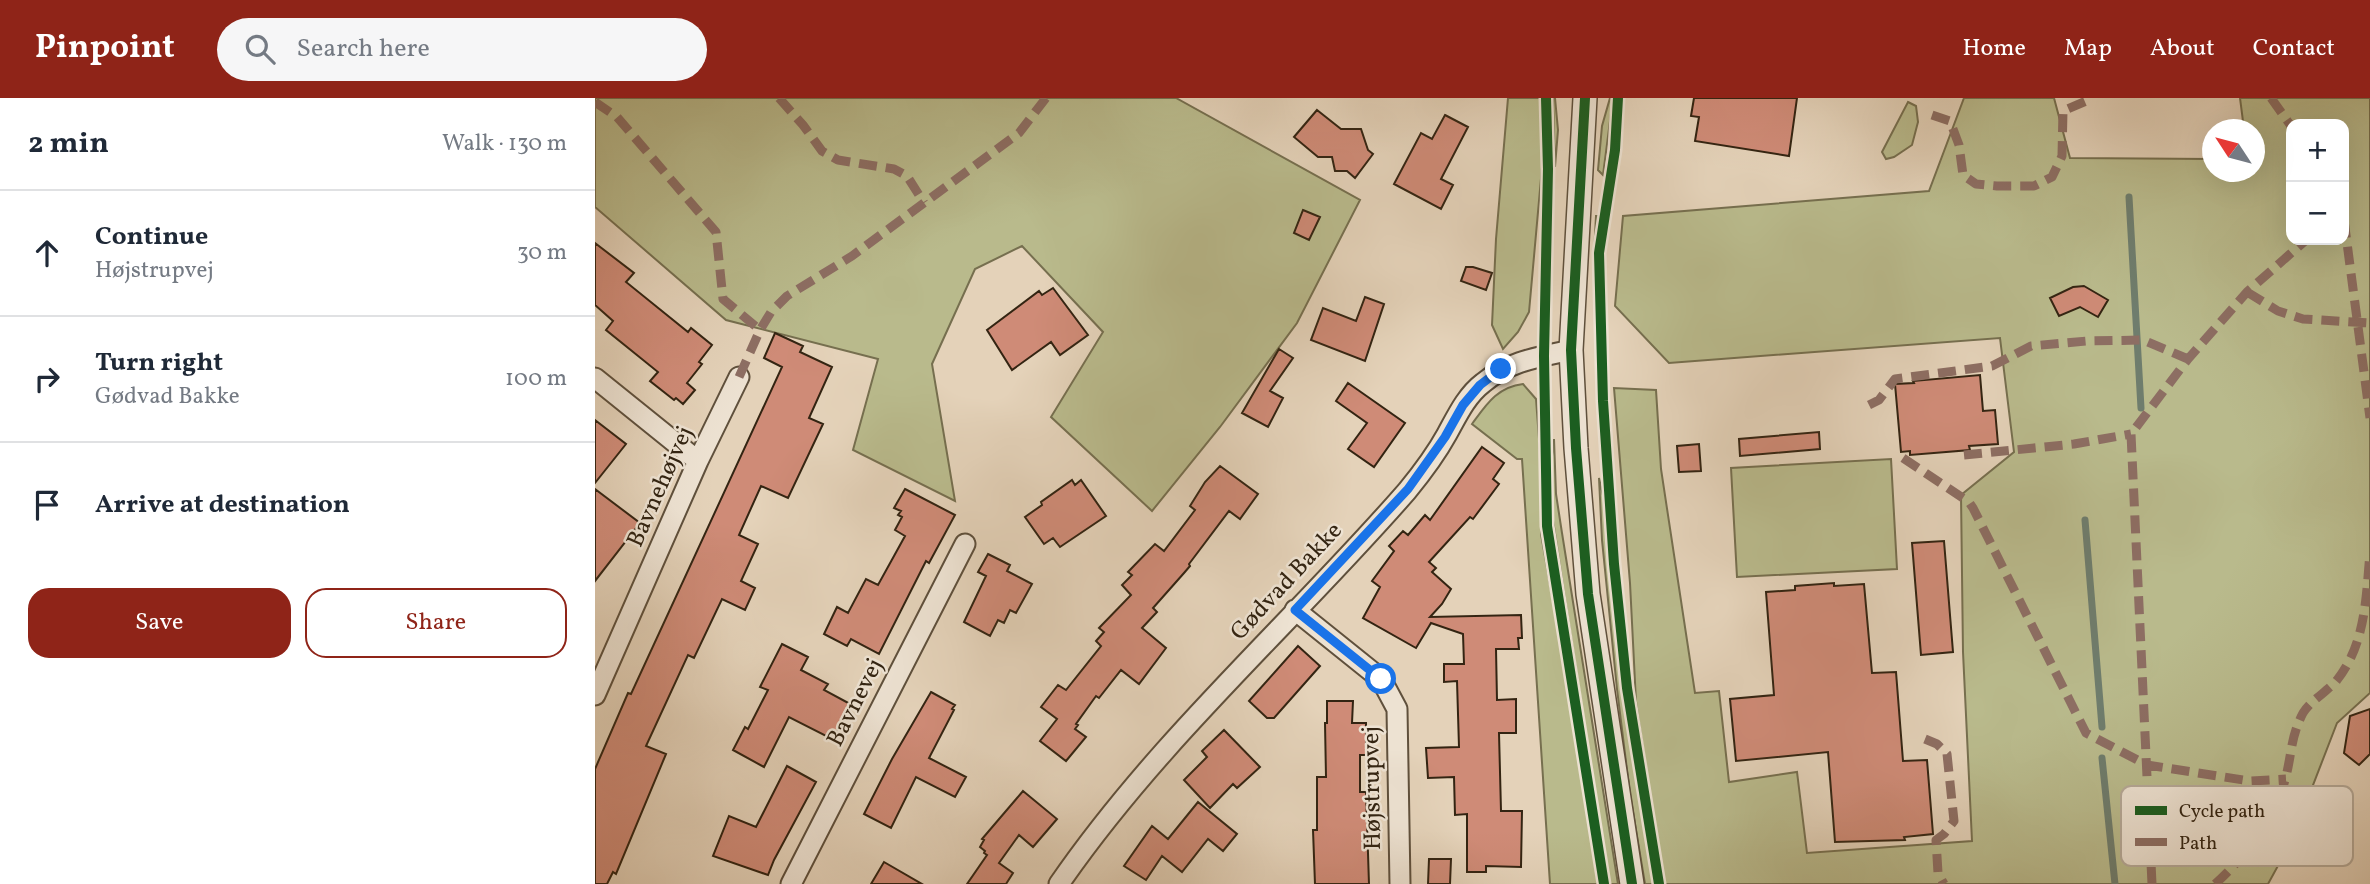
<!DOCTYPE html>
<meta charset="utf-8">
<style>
:root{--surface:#fff;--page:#f6f6f7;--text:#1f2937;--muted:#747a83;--line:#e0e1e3;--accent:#8f2418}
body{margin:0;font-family:Vollkorn,serif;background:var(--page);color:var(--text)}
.controls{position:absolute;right:21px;top:21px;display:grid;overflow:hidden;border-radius:14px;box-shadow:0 7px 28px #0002}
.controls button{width:63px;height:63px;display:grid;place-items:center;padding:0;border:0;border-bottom:2px solid var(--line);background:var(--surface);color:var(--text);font:35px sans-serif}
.compass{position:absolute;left:1607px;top:21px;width:63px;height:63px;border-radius:50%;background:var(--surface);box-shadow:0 7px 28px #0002;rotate:306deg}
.stop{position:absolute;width:21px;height:21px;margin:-16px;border:5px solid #1a73e8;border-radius:50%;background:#fff}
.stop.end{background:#1a73e8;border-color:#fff;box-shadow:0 2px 7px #0008}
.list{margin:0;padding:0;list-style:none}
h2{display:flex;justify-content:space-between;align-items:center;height:91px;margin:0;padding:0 28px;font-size:30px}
h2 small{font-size:23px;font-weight:400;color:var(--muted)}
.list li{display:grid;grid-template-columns:46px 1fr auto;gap:21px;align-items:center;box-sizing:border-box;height:126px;padding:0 28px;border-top:2px solid var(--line)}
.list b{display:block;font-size:26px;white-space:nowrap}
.list p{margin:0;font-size:23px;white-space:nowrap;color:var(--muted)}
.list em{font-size:23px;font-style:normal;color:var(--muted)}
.actions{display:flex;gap:14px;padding:21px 28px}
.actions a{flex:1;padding:16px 0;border:2px solid var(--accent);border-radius:21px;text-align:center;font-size:24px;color:var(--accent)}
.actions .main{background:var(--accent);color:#fff}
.icon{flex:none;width:38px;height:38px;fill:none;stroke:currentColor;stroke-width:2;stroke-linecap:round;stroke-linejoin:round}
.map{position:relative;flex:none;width:1775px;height:786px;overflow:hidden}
header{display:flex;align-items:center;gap:42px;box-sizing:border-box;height:98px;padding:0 35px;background:var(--accent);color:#fff}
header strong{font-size:33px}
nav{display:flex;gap:38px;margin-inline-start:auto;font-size:24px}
.search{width:490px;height:63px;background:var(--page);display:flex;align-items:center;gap:18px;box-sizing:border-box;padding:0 24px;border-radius:38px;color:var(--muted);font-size:26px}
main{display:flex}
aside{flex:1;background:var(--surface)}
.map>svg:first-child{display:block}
</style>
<header>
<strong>Pinpoint</strong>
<div class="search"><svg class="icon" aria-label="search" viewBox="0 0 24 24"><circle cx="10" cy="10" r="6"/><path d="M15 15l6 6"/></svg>Search here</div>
<nav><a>Home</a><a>Map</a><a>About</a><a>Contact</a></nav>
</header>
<main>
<aside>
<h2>2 min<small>Walk · 130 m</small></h2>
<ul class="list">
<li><svg class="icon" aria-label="ahead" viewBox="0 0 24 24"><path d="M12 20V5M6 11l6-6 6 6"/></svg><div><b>Continue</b><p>Højstrupvej</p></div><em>30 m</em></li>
<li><svg class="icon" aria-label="right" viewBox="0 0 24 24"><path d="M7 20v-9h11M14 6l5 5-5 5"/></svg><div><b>Turn right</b><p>Gødvad Bakke</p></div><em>100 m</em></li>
<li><svg class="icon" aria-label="arrive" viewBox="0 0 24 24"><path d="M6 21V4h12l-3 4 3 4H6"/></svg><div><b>Arrive at destination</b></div></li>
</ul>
<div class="actions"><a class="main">Save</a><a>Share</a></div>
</aside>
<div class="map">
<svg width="1775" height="786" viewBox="0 0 1775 786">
<rect width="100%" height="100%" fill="#e4d2b9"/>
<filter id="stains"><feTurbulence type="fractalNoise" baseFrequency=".00286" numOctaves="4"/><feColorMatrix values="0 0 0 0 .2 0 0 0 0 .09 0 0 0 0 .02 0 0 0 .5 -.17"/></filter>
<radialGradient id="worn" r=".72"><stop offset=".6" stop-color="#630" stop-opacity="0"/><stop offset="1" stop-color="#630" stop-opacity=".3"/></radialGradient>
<!-- green -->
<path fill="#b9ba8c" stroke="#766f4f" stroke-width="2" fill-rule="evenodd" d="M0,0H581L765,102L702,225L625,329L557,413L456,319L508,234L427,148L380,171L337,266L360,403L258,352L283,261L131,222L0,109Z
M913,0H947L950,36L934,214L923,234L908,251L897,227L901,141Z
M958,0H960L963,32L960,69Z
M1015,0H1018L1008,77L1003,72L1007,28Z
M1369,0H1459L1475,60L1617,61L1618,74H1660V32L1649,31L1645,0H1775V595L1742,625L1696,744L1673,786H1068L1041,604L1035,485L1019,290L1061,292L1066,371L1100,595L1124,593L1134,684L1202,674L1212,755L1377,743L1368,554L1366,397L1419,354L1405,240L1074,265L1020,208L1028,118L1334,93ZM1696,26H1749V142H1696Z
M1313,4L1321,8L1323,24L1317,47L1299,59L1291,61L1287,54Z
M1001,118H1006L1001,184L999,157Z
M928,286L941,301L948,394L946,436L975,598L1003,786H955L927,361H922L877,326C891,307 902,289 928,286Z
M959,341L961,396L967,435L1023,786H1014L957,416L956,367Z
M1296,361L1302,471L1142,479L1136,370Z
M1004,380L1010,406L1032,606L1058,786H1050L1035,696L1022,591L1007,442Z"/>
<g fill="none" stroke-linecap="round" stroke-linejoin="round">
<!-- stream -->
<path stroke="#6f7d6d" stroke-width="7" d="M1534,99L1546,310
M1490,422L1507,629
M1507,660L1520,786"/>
</g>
<!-- building -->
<path fill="#cf8b77" stroke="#332412" stroke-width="2" d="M1099,0H1202L1194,58L1100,43L1104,19L1096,18Z
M722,12L746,31H766L773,52L778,56L760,80L752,73H740L737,59H723L699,39Z
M850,17L873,29L846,81L858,87L846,111L799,86L826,35L837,41Z
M708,112L725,119L714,142L699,135Z
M0,145L39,175L31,184L93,234L96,230L117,247L104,264L107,266L92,285L100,292L88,306L81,300L79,302L55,283L63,274L11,232L18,223L0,207Z
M871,169H878L897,175L891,192L866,183Z
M1489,188L1513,202L1503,219L1485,209L1464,218L1455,200L1478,189Z
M458,190L493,237L465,257L456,244L417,272L392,232L444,193L447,197Z
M770,199L789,206L770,263L716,242L728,210L761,223Z
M180,235L208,248L205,254L237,269L214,320L228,326L193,400L166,388L144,437L163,446L146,483L160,490L150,512L127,501L99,560L93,557L51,648L71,656L21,776L18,774L12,786H0V671L33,595L36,596L187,269L169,260Z
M684,251L698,260L675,293L688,300L673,329L647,315Z
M1385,277L1388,313L1400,312L1403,346L1374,348L1375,352L1315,357V353L1306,354L1300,286L1319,285L1318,283Z
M753,285L810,325L779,369L753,351L772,325L741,303Z
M0,322L31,346L0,385Z
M1224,334L1225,351L1145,358L1144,341Z
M1104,346L1106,373L1084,374L1082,348Z
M887,349L909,365L898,381L904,386L878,421L875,419L834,464L841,470L837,474L856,491L847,506L835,519L926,517L927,540H923L924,551H901L902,602L921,601V635H904L906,713H927L926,769L891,768V774H872V716L860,717L859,679L833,680L831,650L864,649L862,583L849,584V566H869L868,536L836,525L821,550L768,520L785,489L777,483L799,453L794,448L808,433L813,437L830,417L835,422Z
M625,368L663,396L645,421L634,413L594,466L595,468L589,475L558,510L562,514L547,530L571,550L544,586L526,572L504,600L501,598L481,626L483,627L480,631L491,639L471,663L445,643L462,621L446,609L463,587L471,592L506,548L501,543L509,534L504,530L536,497L527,487L537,477L533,474L560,446L569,453L600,412L595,408L610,384Z
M477,382L480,387L486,382L511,418L465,449L458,440L449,446L430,419L447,407L446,404Z
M0,391L45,425L0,483Z
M310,391L360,417L334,465L331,463L284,556L256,541L252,548L229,536L242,509L253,515L271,481L283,487L310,438L300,432L307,419L303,417L306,413L299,410Z
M1349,443L1358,554L1326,557L1317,445Z
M393,456L415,467L412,473L437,486L421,515L415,512L409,525L403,522L395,538L369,524L391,478L383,474Z
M1239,485V488L1269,486L1277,575L1301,574L1308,663L1332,662L1338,736L1309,739L1310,742L1240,744L1233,654L1141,663L1135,601L1179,597L1171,494L1200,492V488Z
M187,546L213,559L206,572L233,586L229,592L257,607L237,641L194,619L169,669L138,652L150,629L153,631L173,592L165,589Z
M703,548L725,568L679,620H672L654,603Z
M336,594L360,607L357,611L359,612L334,660L371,679L360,699L321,679L296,730L269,716L297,661Z
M732,603H758L757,625H771V657H765V694H771L774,786H720L718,732H722V679H731L730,625H732Z
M1775,611V656L1764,667L1749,655L1755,618Z
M629,632L665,669L642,690L638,686L615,710L589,682L612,659L607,653Z
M192,668L221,684L179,762L173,777L118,758L134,718L161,729Z
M428,693L462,721L438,749L424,737L404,765L418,775L411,786H372L392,757L389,755L390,753L385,749L389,742L387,741Z
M603,704L642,736L628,753L613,741L587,774L567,758L551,782L529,768L557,728L573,741Z
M834,761H856L855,786H833Z
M289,764L327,786H276Z"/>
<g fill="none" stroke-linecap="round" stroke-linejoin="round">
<!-- minor casing -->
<g stroke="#5f503c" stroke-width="23">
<path id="minor" d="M0,280L103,363
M700,512L786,581L802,611L805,786
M0,597L103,363L144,279
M196,786L370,446
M464,786C564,641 697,525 812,393C826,376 841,356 852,336C862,318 871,298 888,285C914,263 944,259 976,252"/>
</g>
<!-- tertiary casing -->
<g stroke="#5f503c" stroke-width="26">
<path id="tertiary" d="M990,0L976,252L981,350L993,496L1037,786"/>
</g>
<!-- minor -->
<use href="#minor" stroke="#ede2d2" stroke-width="19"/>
<!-- tertiary -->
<use href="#tertiary" stroke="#ede2d2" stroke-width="23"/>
<!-- quiet -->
<path stroke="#8d6e63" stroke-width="9" stroke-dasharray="18 9" stroke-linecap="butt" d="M184,0L208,27L227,53L243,62L299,71L312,78L329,105
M1676,0L1696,28
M0,4L22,19L121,134L128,201L165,232
M1337,17L1355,23L1364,47L1368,77L1381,86L1402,88H1439L1457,79L1467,58L1468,13L1498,0
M1749,122L1775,320
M1652,194L1683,213L1708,221L1775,225
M144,279L165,232L176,214L192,198L257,158L424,35L451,0
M1274,307L1284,302L1300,281L1397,268L1436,248L1492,243L1548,242L1593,261
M1369,357L1479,346L1536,336
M1308,360L1374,404L1378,410L1491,635L1552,667L1655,683L1691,681
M1330,641L1342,646L1352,656L1359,723L1349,736L1341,742L1343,775L1349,786
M1557,786L1536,336L1593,261L1652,194L1711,142
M1620,786C1650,759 1679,722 1690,682C1697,657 1695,640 1708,615C1716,602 1732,594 1742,582C1771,545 1771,499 1775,455"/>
<!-- cycleway casing -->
<g stroke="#ede2d2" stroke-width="15">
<path id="cycleway" d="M951,0L953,71L949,258L952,428L1009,786
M990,0L976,252L981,350L993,496L1037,786
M1023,0L1020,52L1004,155L1008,303L1019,466L1032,590L1064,786"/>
</g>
<!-- cycleway -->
<use href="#cycleway" stroke="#1b5e20" stroke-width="10"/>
</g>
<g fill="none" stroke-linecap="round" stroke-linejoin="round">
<!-- route -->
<path stroke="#1a73e8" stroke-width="9" d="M786,581L700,512L813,391L850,339L868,307L885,287L906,271"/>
</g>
<g text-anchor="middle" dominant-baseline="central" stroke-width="5" stroke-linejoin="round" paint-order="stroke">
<!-- street labels -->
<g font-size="24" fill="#332412" stroke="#ede2d2">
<text transform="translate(66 389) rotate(-66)">Bavnehøjvej</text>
<text transform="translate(692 484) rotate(-47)">Gødvad Bakke</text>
<text transform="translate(261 605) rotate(-63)">Bavnevej</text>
<text transform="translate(778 690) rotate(-91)">Højstrupvej</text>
</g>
</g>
<!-- legend -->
<rect x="1526" y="688" width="232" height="80" rx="10" fill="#ede2d2" stroke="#b5a998" stroke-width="2"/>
<rect x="1540" y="708" width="32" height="9" fill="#1b5e20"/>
<rect x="1540" y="740" width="32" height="8" fill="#8d6e63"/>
<g font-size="19" fill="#332412">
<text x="1584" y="719">Cycle path</text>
<text x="1584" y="751">Path</text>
</g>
<rect width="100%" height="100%" filter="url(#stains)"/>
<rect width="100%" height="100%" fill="url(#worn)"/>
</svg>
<div class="controls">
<button>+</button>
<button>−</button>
</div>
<svg class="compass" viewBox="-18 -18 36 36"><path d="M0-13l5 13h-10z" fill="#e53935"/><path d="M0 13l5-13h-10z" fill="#747a83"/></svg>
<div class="stop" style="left:786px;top:581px"></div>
<div class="stop end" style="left:906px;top:271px"></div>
</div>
</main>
